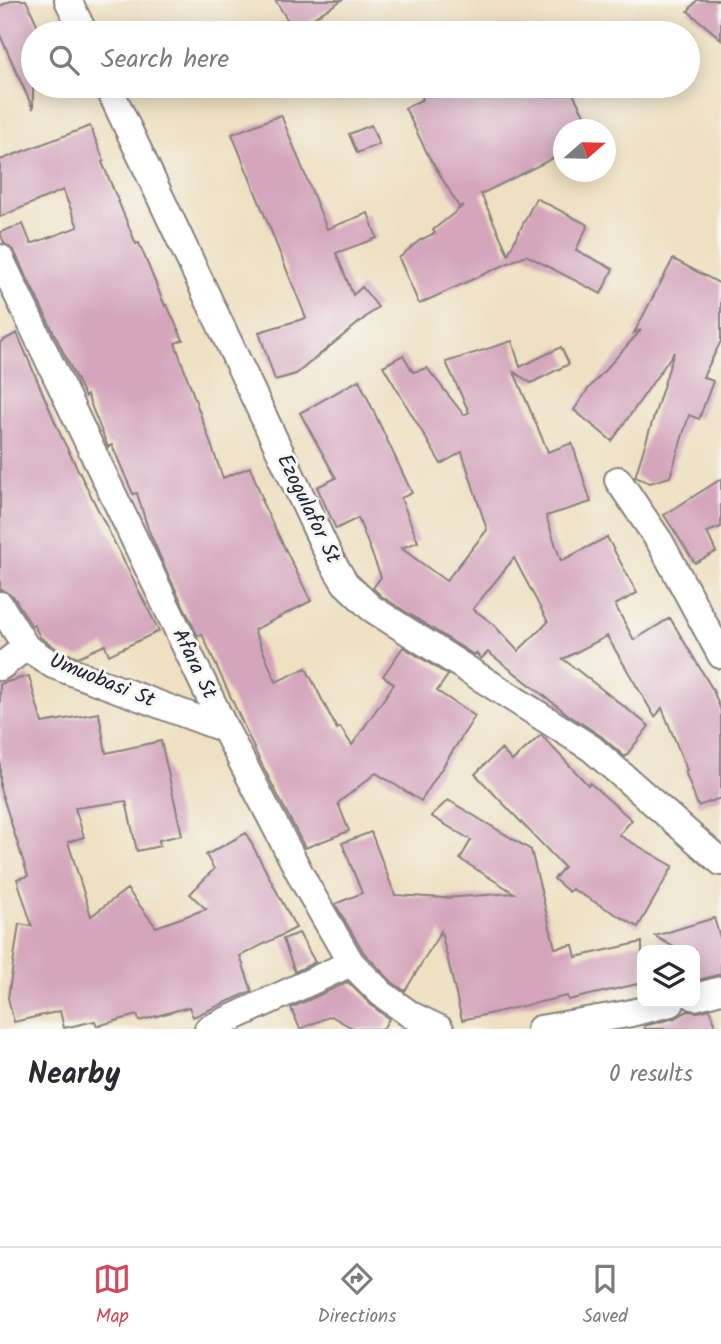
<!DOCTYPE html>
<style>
:root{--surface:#fff;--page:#f7f7f7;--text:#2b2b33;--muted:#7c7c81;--line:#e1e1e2;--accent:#d1495b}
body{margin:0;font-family:Kalam,sans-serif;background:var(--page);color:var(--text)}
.controls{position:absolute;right:21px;bottom:21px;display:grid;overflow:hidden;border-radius:14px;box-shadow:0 4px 18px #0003}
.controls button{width:63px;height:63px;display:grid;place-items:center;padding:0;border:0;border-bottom:2px solid var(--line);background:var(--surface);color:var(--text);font:35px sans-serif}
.compass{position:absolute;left:553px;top:119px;width:63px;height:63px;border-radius:50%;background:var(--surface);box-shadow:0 4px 18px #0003;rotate:70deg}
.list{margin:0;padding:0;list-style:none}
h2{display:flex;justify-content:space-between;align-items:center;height:91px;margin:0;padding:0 28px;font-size:30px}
h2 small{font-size:23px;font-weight:400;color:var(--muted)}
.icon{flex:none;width:38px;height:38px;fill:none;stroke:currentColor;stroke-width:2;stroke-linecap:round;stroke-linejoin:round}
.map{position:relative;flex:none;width:721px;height:1029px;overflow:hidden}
.search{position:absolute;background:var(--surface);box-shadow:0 4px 18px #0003;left:21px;right:21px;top:21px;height:77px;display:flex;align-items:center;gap:18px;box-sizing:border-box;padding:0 24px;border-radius:38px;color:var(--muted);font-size:26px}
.sheet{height:217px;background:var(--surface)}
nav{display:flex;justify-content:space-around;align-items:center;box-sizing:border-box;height:98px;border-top:2px solid var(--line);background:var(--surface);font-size:19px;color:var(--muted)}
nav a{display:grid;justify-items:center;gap:4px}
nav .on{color:var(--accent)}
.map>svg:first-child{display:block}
</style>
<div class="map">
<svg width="721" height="1029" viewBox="0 0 721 1029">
<rect width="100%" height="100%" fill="#f6f6f2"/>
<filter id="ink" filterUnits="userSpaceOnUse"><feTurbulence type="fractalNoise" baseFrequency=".0143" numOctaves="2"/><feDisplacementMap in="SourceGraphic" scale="14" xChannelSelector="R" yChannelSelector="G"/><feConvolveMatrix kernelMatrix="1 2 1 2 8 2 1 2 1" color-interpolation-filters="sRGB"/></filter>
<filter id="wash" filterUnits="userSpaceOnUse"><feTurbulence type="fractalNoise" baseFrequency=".00686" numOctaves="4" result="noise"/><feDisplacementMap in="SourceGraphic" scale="28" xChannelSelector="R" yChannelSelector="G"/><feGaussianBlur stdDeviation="1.57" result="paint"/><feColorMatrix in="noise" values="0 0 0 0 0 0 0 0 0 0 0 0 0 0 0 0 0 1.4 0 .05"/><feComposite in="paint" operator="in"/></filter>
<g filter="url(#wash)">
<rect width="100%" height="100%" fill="#eee0c1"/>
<g id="blocks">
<!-- building -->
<path fill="#d4a5bb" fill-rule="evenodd" d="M13,0H26L41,33H33V109L0,35V6Z
M275,0H342L294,30Z
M697,0H721V39L688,11Z
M416,86H569L592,130H564V153L481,194L508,254L536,198L588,225L576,250L613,269L601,294L526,255L419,304L399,258L420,240L435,233L433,230L464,205L459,207L427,153L405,108L423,99Z
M281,115L327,229L368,213L377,238L336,253L353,295L362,287L378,307L296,374L275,380L259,332L306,318L232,134Z
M371,125L379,144L357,153L349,134Z
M90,126L104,161L102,162L136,244L139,243L165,306L167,305L183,340L175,343L223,478L250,467L263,500H261L311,601L254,630L276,682L306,668L337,729L340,727L352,745L394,684L383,676L403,647L448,675L437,691L475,716L421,801L376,773L338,803L349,831L305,848L258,757L202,634L198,636L165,568L148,529L137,493L133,494L112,445L108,447L87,395L85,397L14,251L4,243L0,232L23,224L31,244L78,227L63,190L0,217V160Z
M673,259L721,284V341L703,377L713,381L699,419L689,415L670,477L650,483L635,477L674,352L612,441L574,410L588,389L641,330L634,333Z
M17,333L62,438L159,631L109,655L105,645L78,657L60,651L40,637L34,625L32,626L13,596L0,589V342Z
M512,341L520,367L561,347L569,364L531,383L514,372L548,452L572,443L591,502L546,516L561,561L607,537L637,593L615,605L634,640L670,618L713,690L721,711V798L698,806L685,771L687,770L662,708L655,717L607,636L563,659L649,726L625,757L601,736L570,716L488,652L481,659L476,653L474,655L381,596L373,588L381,577L358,518L336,529L317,487L336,478L300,413L359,380L412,493L401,498L418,542L401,548L446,581L487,530L462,452L441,464L383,366L403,355L413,372L427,368L464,415L469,412L446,362ZM514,558L548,622L518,651L491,622L473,609Z
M721,479V527L707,532L716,552L695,563L664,515Z
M29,676L42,723L99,713L106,753L161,741L182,835L159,840L160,846L137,851L126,801L75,808L84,837L68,842L91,916L127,889L156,927L206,909L190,894L214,869L206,855L246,833L296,928L240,956L252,991L193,1017L189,1007L139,1021L137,1015L97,1026L95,1021L64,1028L60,1011L14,1022L8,998L19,924L32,926L17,879L28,876L0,788V684Z
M541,735L588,785L590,783L632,820L619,835L673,866L638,927L572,889L569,892L554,879L564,867L475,774L501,749L512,761Z
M448,800L531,850L555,948L573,945L576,957L642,942V983L568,1000L567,996L462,1020L441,931L405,991L392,982L364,953L335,904L362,893L342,843L371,832L395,895L444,898L514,893L460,859L471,840L431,816Z
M714,918L721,941V974L695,981V950H679L655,936Z
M299,933L315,962L295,972L283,939Z
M348,982L371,1005L389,1019L383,1029H354L331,1016L300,1029L291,1008Z
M710,1009L717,1029H645L644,1026L675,1018L688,1011L698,1012Z"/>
</g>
</g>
<g filter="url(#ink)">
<use href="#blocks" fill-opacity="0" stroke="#88817e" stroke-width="2"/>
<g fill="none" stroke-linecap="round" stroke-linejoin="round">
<!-- street casing -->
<g stroke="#88817e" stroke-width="30">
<path id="street" d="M68,0L84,33
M108,86L331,560L345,583L371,608L591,748L721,862
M0,258L225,729L306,885L351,963L382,994L411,1015L440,1029
M618,480L660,542L721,655
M0,605L26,647L53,665L225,729
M0,667L26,647
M695,997L721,990
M208,1029L351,963
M540,1029L627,1014L671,1003"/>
</g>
<!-- street -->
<use href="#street" stroke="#fff" stroke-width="26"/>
</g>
</g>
<g text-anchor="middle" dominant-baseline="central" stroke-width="6" stroke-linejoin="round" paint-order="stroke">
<!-- street labels -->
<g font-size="21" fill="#22223b" stroke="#f6f6f2">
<text transform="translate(308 509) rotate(64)">Ezogulafor St</text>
<text transform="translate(194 664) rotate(64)">Afara St</text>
<text transform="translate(102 681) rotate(22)">Umuobasi St</text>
</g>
</g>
</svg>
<div class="controls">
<button><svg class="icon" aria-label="layers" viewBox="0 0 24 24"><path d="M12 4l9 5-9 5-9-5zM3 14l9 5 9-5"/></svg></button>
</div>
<svg class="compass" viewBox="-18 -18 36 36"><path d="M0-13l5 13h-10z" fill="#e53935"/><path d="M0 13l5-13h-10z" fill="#7c7c81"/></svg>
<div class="search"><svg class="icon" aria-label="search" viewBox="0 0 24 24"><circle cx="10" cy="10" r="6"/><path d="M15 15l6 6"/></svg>Search here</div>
</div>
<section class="sheet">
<h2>Nearby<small>0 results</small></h2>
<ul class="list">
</ul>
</section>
<nav>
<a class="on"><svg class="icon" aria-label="map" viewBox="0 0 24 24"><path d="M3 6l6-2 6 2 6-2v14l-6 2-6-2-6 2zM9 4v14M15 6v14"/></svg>Map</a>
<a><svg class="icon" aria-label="directions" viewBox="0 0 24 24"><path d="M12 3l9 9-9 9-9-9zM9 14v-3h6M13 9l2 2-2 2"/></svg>Directions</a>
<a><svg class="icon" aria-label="saved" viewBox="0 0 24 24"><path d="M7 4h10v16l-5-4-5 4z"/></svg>Saved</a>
</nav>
